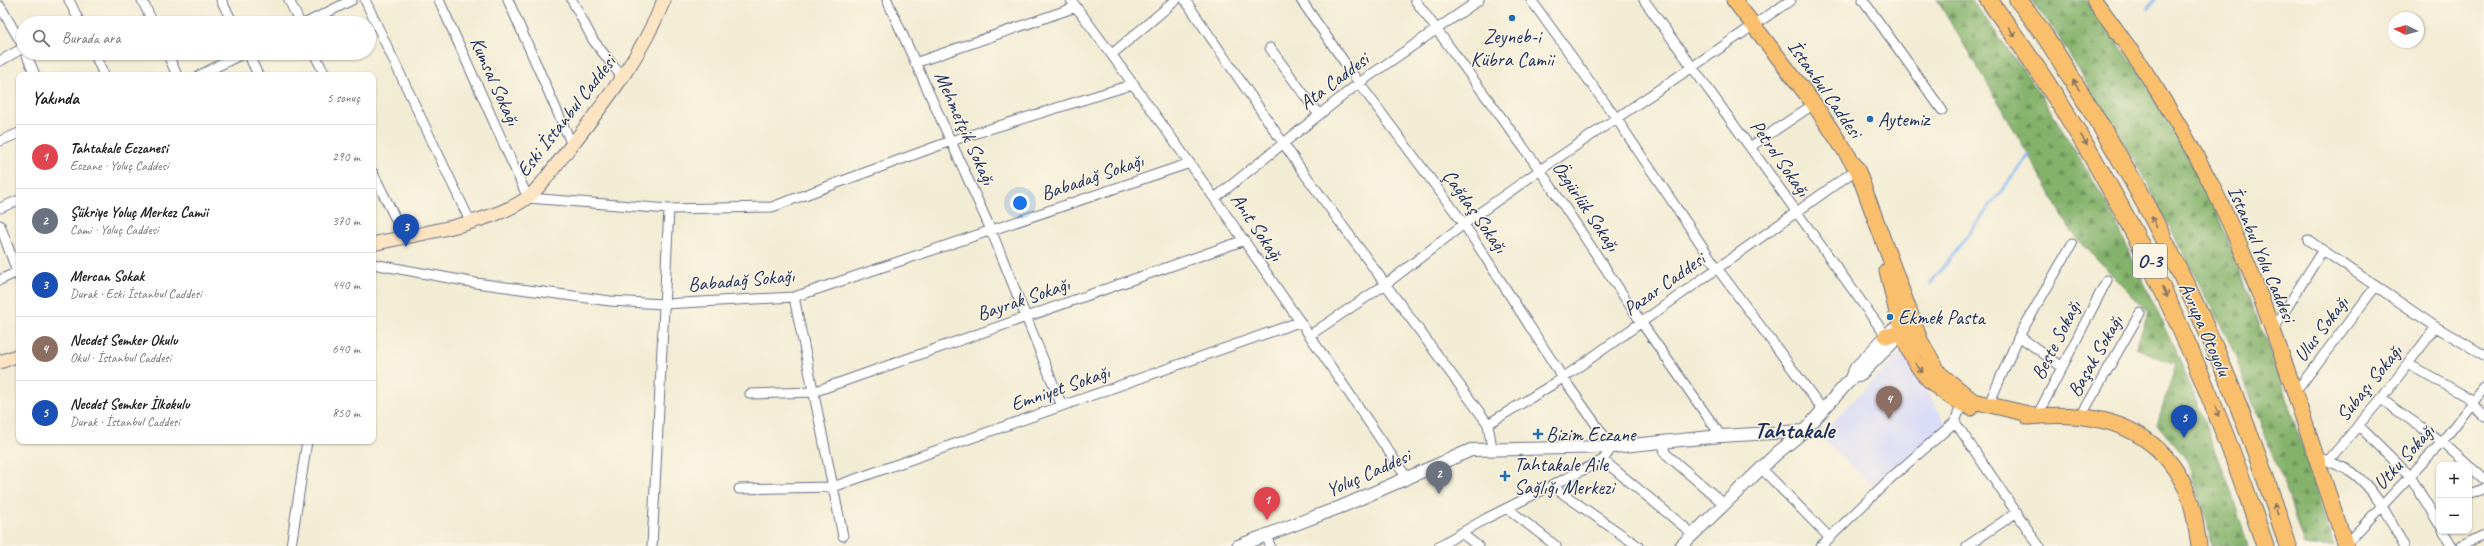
<!DOCTYPE html>
<html lang="tr">
<meta charset="utf-8">
<style>
:root{--surface:#fff;--page:#f2f2f2;--text:#202124;--muted:#757577;--line:#e0e0e0;--accent:#1f6fb2}
body{margin:0;font-family:Caveat,sans-serif;background:var(--page);color:var(--text)}
.controls{position:absolute;right:12px;bottom:12px;display:grid;overflow:hidden;border-radius:8px;box-shadow:0 1px 3px #0004}
.controls button{width:36px;height:36px;display:grid;place-items:center;padding:0;border:0;border-bottom:1px solid var(--line);background:var(--surface);color:var(--text);font:20px sans-serif}
.compass{position:absolute;left:2388px;top:12px;width:36px;height:36px;border-radius:50%;background:var(--surface);box-shadow:0 1px 3px #0004;rotate:275deg}
.you{position:absolute;left:1020px;top:203px;width:14px;height:14px;margin:-10px;border:3px solid #fff;border-radius:50%;background:#1a73e8;box-shadow:0 0 0 6px #1a73e833}
.badge{display:grid;place-items:center;width:26px;height:26px;border-radius:50%;background:var(--accent);color:#fff;font-size:13px;font-weight:700}
.pin{position:absolute;translate:-50% -33px;filter:drop-shadow(0 1px 2px #0008)}
.pin::after{content:'';position:absolute;top:21px;width:14px;height:12px;background:inherit;clip-path:polygon(0 0,100% 0,50% 100%)}
.list{margin:0;padding:0;list-style:none}
h2{display:flex;justify-content:space-between;align-items:center;height:52px;margin:0;padding:0 16px;font-size:17px}
h2 small{font-size:13px;font-weight:400;color:var(--muted)}
.list li{display:grid;grid-template-columns:26px 1fr auto;gap:12px;align-items:center;box-sizing:border-box;height:64px;padding:0 16px;border-top:1px solid var(--line)}
.list b{display:block;font-size:15px;white-space:nowrap}
.list p{margin:0;font-size:13px;white-space:nowrap;color:var(--muted)}
.list em{font-size:13px;font-style:normal;color:var(--muted)}
.icon{flex:none;width:22px;height:22px;fill:none;stroke:currentColor;stroke-width:2;stroke-linecap:round;stroke-linejoin:round}
.map{position:relative;flex:none;width:2484px;height:546px;overflow:hidden}
.search{position:absolute;background:var(--surface);box-shadow:0 1px 3px #0004;left:16px;top:16px;width:360px;height:44px;display:flex;align-items:center;gap:10px;box-sizing:border-box;padding:0 14px;border-radius:22px;color:var(--muted);font-size:15px}
.panel{position:absolute;background:var(--surface);box-shadow:0 1px 3px #0004;left:16px;top:72px;width:360px;height:372px;border-radius:8px}
.map>svg:first-child{display:block}
</style>
<div class="map">
<svg width="2484" height="546" viewBox="0 0 2484 546">
<defs>
<pattern id="forest-firs" width="22" height="20" patternUnits="userSpaceOnUse"><rect width="22" height="20" fill="#84b26a"/><path d="M5 1l3.5 6h-7zM16 11l3.5 6h-7z" fill="#6b915a"/></pattern>
</defs>
<rect width="100%" height="100%" fill="#fcf5e5"/>
<filter id="ink" filterUnits="userSpaceOnUse"><feTurbulence type="fractalNoise" baseFrequency=".025" numOctaves="2"/><feDisplacementMap in="SourceGraphic" scale="8" xChannelSelector="R" yChannelSelector="G"/><feConvolveMatrix kernelMatrix="1 2 1 2 8 2 1 2 1" color-interpolation-filters="sRGB"/></filter>
<filter id="wash" filterUnits="userSpaceOnUse"><feTurbulence type="fractalNoise" baseFrequency=".012" numOctaves="4" result="noise"/><feDisplacementMap in="SourceGraphic" scale="16" xChannelSelector="R" yChannelSelector="G"/><feGaussianBlur stdDeviation="0.9" result="paint"/><feColorMatrix in="noise" values="0 0 0 0 0 0 0 0 0 0 0 0 0 0 0 0 0 1.4 0 .05"/><feComposite in="paint" operator="in"/></filter>
<g filter="url(#wash)">
<rect width="100%" height="100%" fill="#f3ecd4"/>
<!-- built -->
<path fill="#d5d8f9" d="M1902,351L1946,424L1876,489L1819,436Z"/>
<!-- forest -->
<path fill="url(#forest-firs)" stroke="#507064" d="M1937,0H1972L2038,90L2106,202L2181,363L2229,485L2248,546H2211L2207,521L2187,459L2157,424L2176,365L2136,348L2148,312L2073,234L1998,101Z
M2031,0H2086L2137,69L2213,202L2277,370L2334,546H2304L2289,498L2231,345L2147,183L2055,31Z"/>
<g fill="none" stroke-linecap="round" stroke-linejoin="round">
<!-- stream -->
<path stroke="#86b8f3" stroke-width="3" d="M2148,8L2156,0
M1930,284L2029,155"/>
</g>
</g>
<g filter="url(#ink)">
<g fill="none" stroke-linecap="round" stroke-linejoin="round">
<!-- minor casing -->
<g stroke="#677187" stroke-width="11">
<path id="minor" d="M69,0L80,23
M142,0L153,23
M221,0L233,23
M289,0L300,23
M365,0L470,221
M439,0L528,198L669,209L772,207L951,141L1134,84
M508,0L572,145
M572,0L593,40L622,77
M887,0L991,230L1062,406
M1071,0C1188,156 1297,317 1407,478
M1185,0L1301,169L1488,424L1492,448
M1301,0L1359,83L1464,224L1563,378L1612,447L1603,460L1487,518L1439,546
M1415,0L1540,170L1641,322L1721,436
M1531,0L1616,118L1717,268L1823,410
M1644,0L1886,336
M1863,0L1942,110
M0,6L23,46
M306,23L352,0
M1270,48L1319,115
M26,53L35,75
M94,53L104,75
M167,53L177,75
M248,53L258,75
M314,53L325,75
M1112,54L1176,0
M0,61L23,48
M915,63L1076,7
M200,75L244,53
M0,141L19,133
M1750,147L1814,104
M373,173L404,236
M1215,198L1359,83L1479,0
M0,208L19,200
M0,225L19,277
M2308,240L2436,327L2484,355
M373,264L476,283L610,301L664,304L794,297L1190,163
M0,280L19,271
M794,297L843,536
M2273,330L2322,251
M1310,335L1386,284L1464,224L1540,170L1791,0
M2019,336L2062,367
M2408,364L2474,401
M750,394L813,392L1245,240
M2294,394L2376,286
M2381,399L2442,442L2468,465
M2472,404L2484,416
M1988,406L2019,336L2072,244
M2037,416L2107,280
M2081,416L2140,313
M1955,422L2039,546
M1488,424L1563,378L1857,169
M2358,425L2410,476L2439,524
M1663,442L1665,453L1724,504
M2323,459C2332,463 2344,467 2352,472C2377,491 2390,520 2404,546
M1603,460L1693,534
M2328,461L2381,399L2436,327
M2469,466L2484,479
M1761,468L1830,538
M1552,486L1638,546
M739,489L833,487L1299,322
M2469,495L2484,488
M1507,508L1556,546
M2443,531L2452,546
M1461,533L1478,546
M1267,536L1270,546
M2345,545L2442,442L2484,388
M291,546L307,441
M652,546L669,209
M1821,546L1893,476L1955,422L1963,400
M1967,546L2017,512
M2462,546L2484,535"/>
</g>
<!-- tertiary casing -->
<g stroke="#677187" stroke-width="14">
<path id="tertiary" d="M1859,376L1902,333
M1238,546L1343,506L1471,450L1612,447L1721,436L1804,431
M1681,546L1776,454L1804,431L1850,380L1856,368L1892,330"/>
</g>
<!-- secondary casing -->
<g stroke="#677187" stroke-width="15">
<path id="secondary" d="M373,244C415,234 496,223 528,197C534,193 538,187 543,182C587,124 637,68 664,0
M0,362L19,355"/>
</g>
<!-- primary casing -->
<g stroke="#677187" stroke-width="17">
<path id="primary" d="M1734,0L1814,104L1857,169L1920,340L1939,373L1973,401L2037,416
M2094,0C2138,58 2178,119 2211,184C2269,299 2304,425 2346,546
M1887,271C1904,337 1903,376 1971,408
M1886,336L1902,333L1911,337
M2028,417C2094,410 2156,424 2186,489C2194,507 2196,527 2199,546"/>
</g>
<!-- motorway casing -->
<g stroke="#677187" stroke-width="19">
<path id="motorway" d="M1989,0C2115,171 2198,346 2265,546
M2018,0C2044,31 2065,68 2086,102C2173,240 2239,391 2288,546"/>
</g>
<!-- minor -->
<use href="#minor" stroke="#fff" stroke-width="9"/>
<!-- tertiary -->
<use href="#tertiary" stroke="#fff" stroke-width="12"/>
<!-- secondary -->
<use href="#secondary" stroke="#fde5c4" stroke-width="13"/>
<!-- primary -->
<use href="#primary" stroke="#f9bf6c" stroke-width="15"/>
<!-- motorway -->
<use href="#motorway" stroke="#f9bf6c" stroke-width="17"/>
</g>
<!-- one-way arrows -->
<defs><path id="oneway-shaft" d="M-6 0H5M1.5-3L5.5 0L1.5 3" fill="none" stroke-width="1.6" stroke-linecap="round" stroke-linejoin="round"/></defs>
<g stroke="#7f7064">
<use href="#oneway-shaft" transform="translate(2012 32) rotate(55)"/>
<use href="#oneway-shaft" transform="translate(2076 85) rotate(-122)"/>
<use href="#oneway-shaft" transform="translate(2084 140) rotate(59)"/>
<use href="#oneway-shaft" transform="translate(2154 222) rotate(-116)"/>
<use href="#oneway-shaft" transform="translate(2165 292) rotate(65)"/>
<use href="#oneway-shaft" transform="translate(1919 368) rotate(50)"/>
<use href="#oneway-shaft" transform="translate(2217 411) rotate(69)"/>
<use href="#oneway-shaft" transform="translate(2276 509) rotate(-108)"/>
</g>
</g>
<!-- markers -->
<g fill="#1f6fb2" stroke="#fcf5e5" stroke-width="1.5">
<circle cx="1512" cy="18" r="4"/>
<circle cx="1870" cy="119" r="4"/>
<circle cx="1890" cy="317" r="4"/>
<path d="M1536 428h4v4h4v4h-4v4h-4v-4h-4v-4h4z"/>
<path d="M1503 470h4v4h4v4h-4v4h-4v-4h-4v-4h4z"/>
</g>
<g text-anchor="middle" dominant-baseline="central" stroke-width="3" stroke-linejoin="round" paint-order="stroke">
<!-- shield labels -->
<rect fill="#fcf5e5" stroke="#5e6a86" stroke-width="1" x="2133" y="244" width="34" height="34" rx="3"/>
<g font-size="19" font-weight="bold" fill="#1b2f5e">
<text x="2150" y="261">O-3</text>
</g>
<!-- poi labels -->
<g font-size="20" fill="#1b2f5e" stroke="#fcf5e5" text-anchor="start">
<text x="1512" y="36" text-anchor="middle">Zeyneb-i<tspan x="1512" dy="23">Kübra Camii</tspan></text>
<text x="1878" y="119">Aytemiz</text>
<text x="1898" y="317">Ekmek Pasta</text>
<text x="1546" y="434">Bizim Eczane</text>
<text x="1514" y="464">Tahtakale Aile<tspan x="1514" dy="23">Sağlığı Merkezi</tspan></text>
</g>
<!-- street labels -->
<g font-size="20" fill="#1b2f5e" stroke="#fcf5e5">
<text transform="translate(495 81) rotate(66)">Kumsal Sokağı</text>
<text transform="translate(1334 81) rotate(-37)">Ata Caddesi</text>
<text transform="translate(1825 89) rotate(55)">İstanbul Caddesi</text>
<text transform="translate(566 116) rotate(-52)">Eski İstanbul Caddesi</text>
<text transform="translate(965 128) rotate(66)">Mehmetçik Sokağı</text>
<text transform="translate(1780 158) rotate(55)">Petrol Sokağı</text>
<text transform="translate(1092 177) rotate(-19)">Babadağ Sokağı</text>
<text transform="translate(1586 206) rotate(56)">Özgürlük Sokağı</text>
<text transform="translate(1475 211) rotate(55)">Çağdaş Sokağı</text>
<text transform="translate(1257 227) rotate(56)">Anıt Sokağı</text>
<text transform="translate(2262 254) rotate(67)">İstanbul Yolu Caddesi</text>
<text transform="translate(741 280) rotate(-5)">Babadağ Sokağı</text>
<text transform="translate(1664 284) rotate(-35)">Pazar Caddesi</text>
<text transform="translate(1023 299) rotate(-19)">Bayrak Sokağı</text>
<text transform="translate(2205 329) rotate(66)">Avrupa Otoyolu</text>
<text transform="translate(2321 329) rotate(-53)">Ulus Sokağı</text>
<text transform="translate(2056 340) rotate(-63)">Beste Sokağı</text>
<text transform="translate(2095 356) rotate(-60)">Başak Sokağı</text>
<text transform="translate(2369 383) rotate(-51)">Subaşı Sokağı</text>
<text transform="translate(1060 388) rotate(-19)">Emniyet Sokağı</text>
<text transform="translate(2404 457) rotate(-48)">Utku Sokağı</text>
<text transform="translate(1368 473) rotate(-24)">Yoluç Caddesi</text>
</g>
<!-- district labels -->
<g font-size="24" font-weight="bold" fill="#1b2f5e" stroke="#fcf5e5">
<text x="1794" y="430">Tahtakale</text>
</g>
</g>
</svg>
<div class="controls">
<button>+</button>
<button>−</button>
</div>
<svg class="compass" viewBox="-18 -18 36 36"><path d="M0-13l5 13h-10z" fill="#e53935"/><path d="M0 13l5-13h-10z" fill="#757577"/></svg>
<div class="you"></div>
<div class="pin badge" style="left:1267px;top:520px;background:#e0444e">1</div>
<div class="pin badge" style="left:1439px;top:494px;background:#6b7280">2</div>
<div class="pin badge" style="left:406px;top:247px;background:#1a4fb4">3</div>
<div class="pin badge" style="left:1889px;top:419px;background:#8d6e63">4</div>
<div class="pin badge" style="left:2184px;top:438px;background:#1a4fb4">5</div>
<div class="search"><svg class="icon" aria-label="search" viewBox="0 0 24 24"><circle cx="10" cy="10" r="6"/><path d="M15 15l6 6"/></svg>Burada ara</div>
<section class="panel">
<h2>Yakında<small>5 sonuç</small></h2>
<ul class="list">
<li><span class="badge" style="background:#e0444e">1</span><div><b>Tahtakale Eczanesi</b><p>Eczane · Yoluç Caddesi</p></div><em>290 m</em></li>
<li><span class="badge" style="background:#6b7280">2</span><div><b>Şükriye Yoluç Merkez Camii</b><p>Cami · Yoluç Caddesi</p></div><em>370 m</em></li>
<li><span class="badge" style="background:#1a4fb4">3</span><div><b>Mercan Sokak</b><p>Durak · Eski İstanbul Caddesi</p></div><em>440 m</em></li>
<li><span class="badge" style="background:#8d6e63">4</span><div><b>Necdet Semker Okulu</b><p>Okul · İstanbul Caddesi</p></div><em>640 m</em></li>
<li><span class="badge" style="background:#1a4fb4">5</span><div><b>Necdet Semker İlkokulu</b><p>Durak · İstanbul Caddesi</p></div><em>850 m</em></li>
</ul>
</section>
</div>
